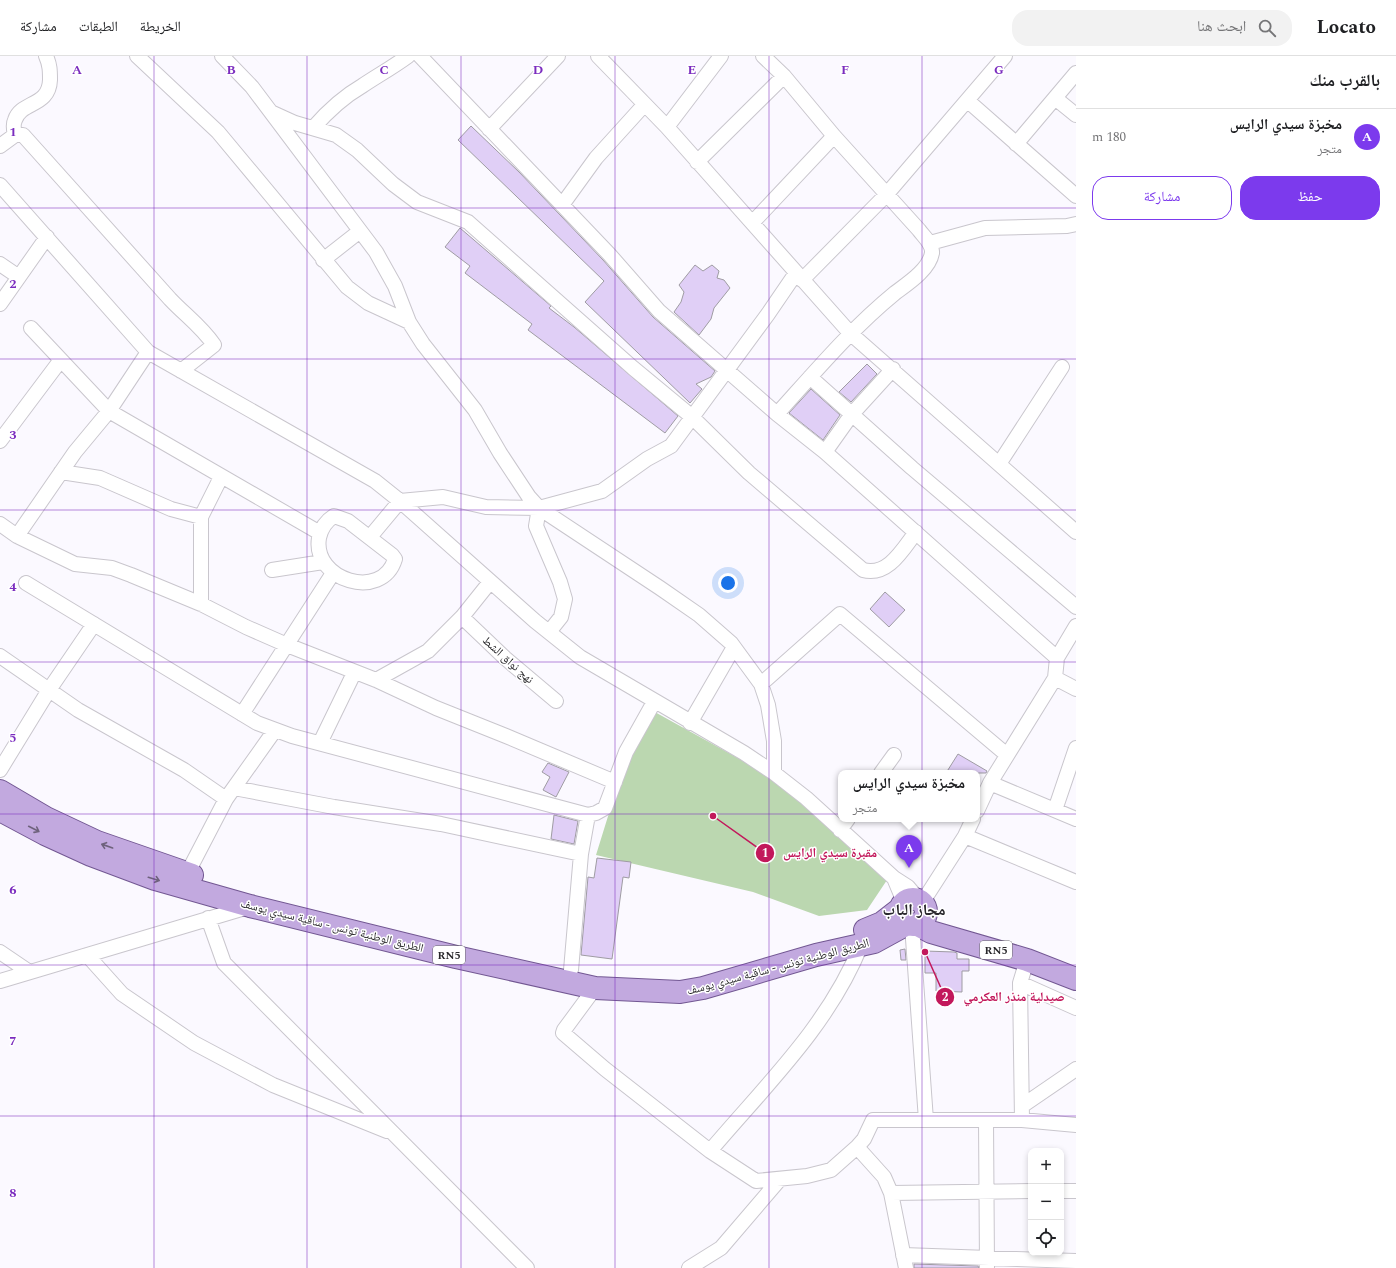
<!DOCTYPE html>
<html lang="ar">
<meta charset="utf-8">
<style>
:root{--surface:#fff;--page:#f2f2f2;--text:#202124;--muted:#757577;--line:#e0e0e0;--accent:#7c3aed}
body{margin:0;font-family:Spectral,"Noto Naskh Arabic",serif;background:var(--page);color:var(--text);direction:rtl}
.controls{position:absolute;right:12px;bottom:12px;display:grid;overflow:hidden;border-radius:8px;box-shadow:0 2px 6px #0003}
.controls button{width:36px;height:36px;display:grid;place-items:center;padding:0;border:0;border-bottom:1px solid var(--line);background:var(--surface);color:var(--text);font:20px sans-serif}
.you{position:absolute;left:728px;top:527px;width:14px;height:14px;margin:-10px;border:3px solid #fff;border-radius:50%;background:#1a73e8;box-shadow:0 0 0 6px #1a73e833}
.badge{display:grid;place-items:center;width:26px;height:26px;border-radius:50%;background:var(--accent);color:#fff;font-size:13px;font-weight:700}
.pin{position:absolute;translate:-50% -33px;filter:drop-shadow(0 1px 2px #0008)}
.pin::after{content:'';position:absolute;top:21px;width:14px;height:12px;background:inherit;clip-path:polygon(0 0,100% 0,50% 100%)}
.popup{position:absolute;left:838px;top:714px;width:142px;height:52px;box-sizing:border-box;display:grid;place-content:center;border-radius:8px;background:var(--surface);filter:drop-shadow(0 1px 3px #0005);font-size:13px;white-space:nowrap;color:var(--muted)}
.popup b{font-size:15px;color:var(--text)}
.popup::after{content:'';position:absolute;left:50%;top:100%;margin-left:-8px;border:8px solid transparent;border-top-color:var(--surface)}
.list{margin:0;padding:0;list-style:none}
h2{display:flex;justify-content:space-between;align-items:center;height:52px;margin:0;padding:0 16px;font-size:17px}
h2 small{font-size:13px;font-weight:400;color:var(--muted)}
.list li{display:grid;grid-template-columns:26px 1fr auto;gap:12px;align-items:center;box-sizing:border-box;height:56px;padding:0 16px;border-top:1px solid var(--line)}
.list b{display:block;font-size:15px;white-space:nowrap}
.list p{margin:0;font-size:13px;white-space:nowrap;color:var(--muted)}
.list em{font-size:13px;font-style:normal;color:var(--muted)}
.actions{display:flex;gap:8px;padding:12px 16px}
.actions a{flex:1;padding:9px 0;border:1px solid var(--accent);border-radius:16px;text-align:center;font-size:14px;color:var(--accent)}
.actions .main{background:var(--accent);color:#fff}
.icon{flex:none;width:22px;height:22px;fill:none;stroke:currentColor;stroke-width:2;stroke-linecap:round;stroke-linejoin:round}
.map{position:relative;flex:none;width:1076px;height:1212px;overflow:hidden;direction:ltr}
header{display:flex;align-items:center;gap:24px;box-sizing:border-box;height:56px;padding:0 20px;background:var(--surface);border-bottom:1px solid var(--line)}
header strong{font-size:19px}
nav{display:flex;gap:22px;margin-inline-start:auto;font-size:14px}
.search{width:280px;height:36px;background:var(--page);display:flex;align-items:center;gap:10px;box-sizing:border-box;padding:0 14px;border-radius:16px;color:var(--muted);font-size:15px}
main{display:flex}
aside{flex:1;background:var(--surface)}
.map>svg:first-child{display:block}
</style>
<header>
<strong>Locato</strong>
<div class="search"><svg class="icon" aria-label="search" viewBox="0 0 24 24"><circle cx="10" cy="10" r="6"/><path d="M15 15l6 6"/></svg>ابحث هنا</div>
<nav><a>الخريطة</a><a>الطبقات</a><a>مشاركة</a></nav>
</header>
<main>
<aside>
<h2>بالقرب منك<small></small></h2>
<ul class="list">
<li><span class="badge">A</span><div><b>مخبزة سيدي الرايس</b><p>متجر</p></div><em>180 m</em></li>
</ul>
<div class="actions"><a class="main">حفظ</a><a>مشاركة</a></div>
</aside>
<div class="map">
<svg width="1076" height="1212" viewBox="0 0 1076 1212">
<rect width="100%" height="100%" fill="#fbf9ff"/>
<!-- green -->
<path fill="#bbd7b0" d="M653,655L774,722L889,821L867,854L819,860L753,836L596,799L627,699Z"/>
<!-- building -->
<path fill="#e0cff6" stroke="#9f9ca3" d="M471,70L519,116L603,204L653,261L715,315L711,321L696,328L702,333L690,347L585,246L604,225L458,84Z
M460,172L551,250L549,252L574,271L678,360L665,377L528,274L532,268L465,217L470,210L445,191Z
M695,209L703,215L712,209L719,215L717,222L724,224L730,232L714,252L711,263L699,279L674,256L681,246L684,236L679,229Z
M867,308L877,318L851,346L839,336Z
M811,333L840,359L823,384L789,357Z
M885,536L905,554L889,571L870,553Z
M958,698L987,715L986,717H946Z
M548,707L569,716L556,741L543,734L550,721L542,716Z
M554,759L578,765L574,788L551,783Z
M597,802L631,806L629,822L623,821L612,903L581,899L588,821L594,822Z
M905,893L906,904H901L900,894Z
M925,895L954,896L957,897V903H969V915H962V936L936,935V917H925Z
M914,1208L978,1210L979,1212H914Z"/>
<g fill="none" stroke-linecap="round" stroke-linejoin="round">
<!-- minor casing -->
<g stroke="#c9c6cd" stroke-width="16">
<path id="minor" d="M137,0L218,76L347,231L368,247L409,266
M222,0L252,31L376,196L395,230L409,266L423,288L475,354L500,397L529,441L539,452L660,532L699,559L731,587L761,628L768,649L774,685V717
M420,0L609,198L659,255L777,358L825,396L1057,602
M598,0L667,71L850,277L1076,476
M763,0L784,20L834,80L919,174C924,181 933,188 932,197C929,214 907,228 895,237C851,273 815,316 777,358
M1055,42L1076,59
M968,45L1076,140
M273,57L295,67L336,79L357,94L393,128L417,146L468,166L633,312L691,360L749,417L863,514C888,521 903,493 916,476
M667,71L721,0
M313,72C327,56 343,41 362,30C377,20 393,11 408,0
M489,73L558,0
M15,79C14,75 13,68 15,64C21,45 49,51 50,24C50,15 50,9 46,0
M1016,88L1076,17
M0,90L15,79H23L170,243C185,259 202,271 214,289L181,315
M697,106L784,20
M0,129L148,296L375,425L400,445L535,565L580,601L744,697L774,717L806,742L894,822
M562,149L596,102L644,49
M753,166L834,80
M930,187L985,172L1067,170L1076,168
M323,204L360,175
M0,208L19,221
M802,224L886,139L1005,0
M0,248L47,181
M31,272L109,355L320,477
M810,321L912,412L1076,551
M0,385L60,305
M825,396L852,358L893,313
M999,408L1062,311
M61,416L100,422L171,453L201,461
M539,452L536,470L560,526L565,543L561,561L549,576
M334,460L348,465L392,499L395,503C382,546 312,524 319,482C321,472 326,465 334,460Z
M0,468L17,480L75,508L112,512L131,519L201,548L246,571L287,589L376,624L436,652L506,680L615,726
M17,480L75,396L109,355L148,296
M370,481L400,445L443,441L486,451L539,452L602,435L647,403L671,390L768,258L796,217
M272,514L323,506
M26,527L257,667L292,680L588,759L596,757L605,752L626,696L654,646
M201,548V461L221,421
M462,561L505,602L556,645
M0,600L78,654L184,714L226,743
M1055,622L1076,633
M376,624L428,595L462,561L490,526
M761,628L840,558L1007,699
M242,658L333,517
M690,667L734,591
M320,687L354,617
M0,714L49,634L94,568
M881,717L894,699
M990,727L1076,763
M234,732L334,751L441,768L581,798
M1055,754L1076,692
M977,755L990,727L1055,622L1057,602L1076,570
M840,774L848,763
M965,780L1076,826
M187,818L226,743L275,674
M904,846L894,822L908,831L919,844
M922,847L965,780L973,763
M208,862L224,907L527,1212
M912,869L926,1064
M0,896L28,915
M87,899L122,938L194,987L273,1029L387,1075
M571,914L581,798L588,759
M0,925L248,851
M1020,927L1076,952
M595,932L564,974L563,977L605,1013L710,1095L756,1125L807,1120L831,1114L857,1091
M1022,1050L1076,1013
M986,1064L987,1211
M1022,1064L1020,927L1027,904
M710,1095C765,1030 829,969 861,889
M1061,1135H1076
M891,1137L1031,1135
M903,1199L1076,1205
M689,1212L721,1192L780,1123
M906,1212L891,1137L884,1121L857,1091L864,1083L873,1064H1022L1076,1069"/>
</g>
<!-- primary casing -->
<g stroke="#725792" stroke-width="24">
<path id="primary" d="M0,735L46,762L97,786L192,819
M0,754L45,778L91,799L155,823L250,850L456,901L595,932L680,936L703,932L816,899L874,886L907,868
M900 856a13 13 0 1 1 26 0a13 13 0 1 1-26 0Z
M916,868L931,876L1027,904L1076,923
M865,874L882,867L900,853"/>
</g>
<!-- minor -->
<use href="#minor" stroke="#fff" stroke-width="14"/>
<!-- primary -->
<use href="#primary" stroke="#c2a9df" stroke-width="22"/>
</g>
<!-- one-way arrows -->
<defs><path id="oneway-shaft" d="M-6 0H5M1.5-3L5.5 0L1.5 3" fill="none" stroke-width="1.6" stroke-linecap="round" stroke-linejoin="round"/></defs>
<g stroke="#6e627c">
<use href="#oneway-shaft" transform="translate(34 773) rotate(27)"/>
<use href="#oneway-shaft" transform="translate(107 790) rotate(-161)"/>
<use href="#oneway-shaft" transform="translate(154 823) rotate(17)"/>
</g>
<!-- grid -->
<path fill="none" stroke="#7b2cbf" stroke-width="1" stroke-opacity="0.55" d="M154,0V1212M307,0V1212M461,0V1212M615,0V1212M769,0V1212M922,0V1212M0,152H1076M0,303H1076M0,454H1076M0,606H1076M0,758H1076M0,909H1076M0,1060H1076"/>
<g text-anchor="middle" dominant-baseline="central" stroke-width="3" stroke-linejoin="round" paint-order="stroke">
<!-- shield labels -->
<g fill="#fff" stroke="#69686b" stroke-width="1">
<rect x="980" y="885" width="32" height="18" rx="3"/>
<rect x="433" y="890" width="32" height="18" rx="3"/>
</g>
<g font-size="11" font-weight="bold" fill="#29282b">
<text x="996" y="894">RN5</text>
<text x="449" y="899">RN5</text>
</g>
<!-- street labels -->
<g font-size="12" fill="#29282b" stroke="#fff">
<text transform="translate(508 604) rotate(42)">نهج نواق الشط</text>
<text transform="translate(332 870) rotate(14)">الطريق الوطنية تونس - ساقية سيدي يوسف</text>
<text transform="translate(778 911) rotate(-15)">الطريق الوطنية تونس - ساقية سيدي يوسف</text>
</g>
<!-- district labels -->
<g font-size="16" font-weight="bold" fill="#2b292e" stroke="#fff">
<text x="914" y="854">مجاز الباب</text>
</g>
</g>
<g font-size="13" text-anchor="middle" font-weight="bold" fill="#7b2cbf" stroke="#fff" stroke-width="3" stroke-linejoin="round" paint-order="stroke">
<text x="77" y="18">A</text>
<text x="231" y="18">B</text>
<text x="384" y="18">C</text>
<text x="538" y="18">D</text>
<text x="692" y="18">E</text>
<text x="845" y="18">F</text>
<text x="999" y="18">G</text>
<text x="13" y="80">1</text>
<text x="13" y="232">2</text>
<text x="13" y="383">3</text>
<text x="13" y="535">4</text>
<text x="13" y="686">5</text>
<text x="13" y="838">6</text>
<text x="13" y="989">7</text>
<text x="13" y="1141">8</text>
</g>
<!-- callouts -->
<path fill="none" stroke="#c2185b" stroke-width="1.5" d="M713 760L765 797M925 896L945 941"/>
<g fill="#c2185b" stroke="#fff" stroke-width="1.5">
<circle cx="713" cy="760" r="4"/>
<circle cx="925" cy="896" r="4"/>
<circle cx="765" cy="797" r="10"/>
<circle cx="945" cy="941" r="10"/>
</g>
<g font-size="12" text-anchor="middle" font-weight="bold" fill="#fff">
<text x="765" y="801">1</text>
<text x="945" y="945">2</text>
</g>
<g font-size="13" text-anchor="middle" font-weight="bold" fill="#c2185b" stroke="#fff" stroke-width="3" stroke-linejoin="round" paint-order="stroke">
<text x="830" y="801">مقبرة سيدي الرايس</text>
<text x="1014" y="945">صيدلية منذر العكرمي</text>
</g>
</svg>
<div class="controls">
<button>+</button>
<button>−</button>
<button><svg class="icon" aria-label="locate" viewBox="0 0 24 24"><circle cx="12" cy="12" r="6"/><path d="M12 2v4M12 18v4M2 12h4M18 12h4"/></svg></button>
</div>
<div class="you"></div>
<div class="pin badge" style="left:909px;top:812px">A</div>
<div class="popup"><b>مخبزة سيدي الرايس</b>متجر</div>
</div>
</main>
